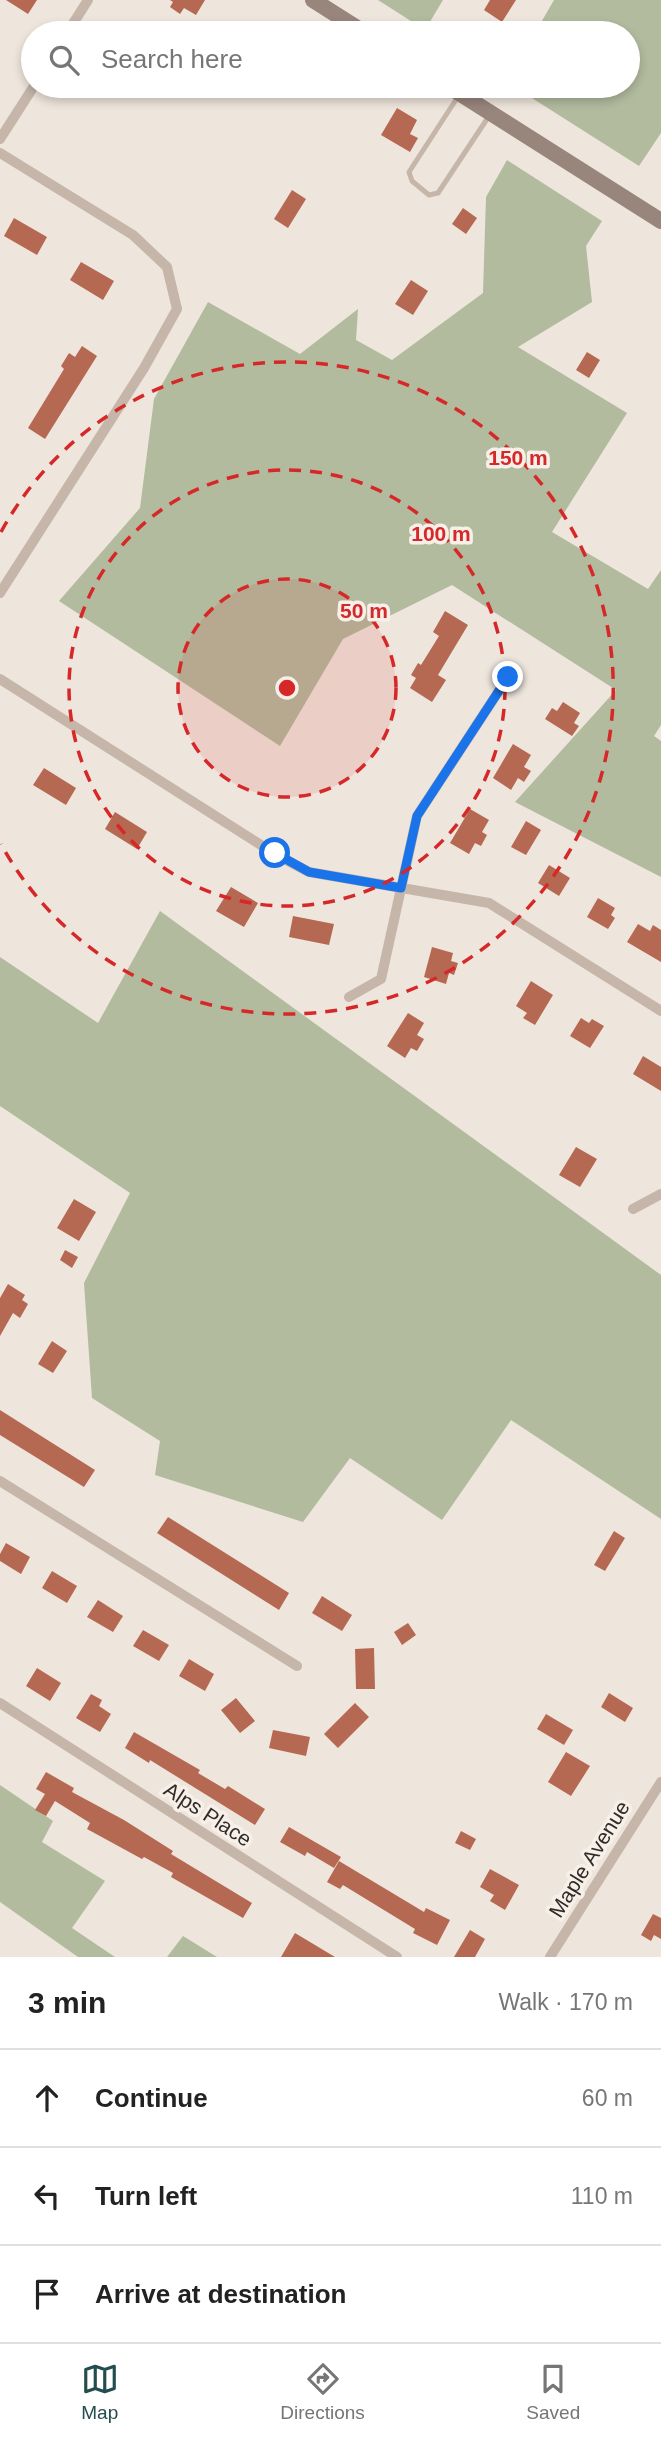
<!DOCTYPE html>
<meta charset="utf-8">
<style>
:root{--surface:#fff;--page:#f6f6f6;--text:#222;--muted:#767676;--line:#e0e0e0;--accent:#234d4f}
body{margin:0;font-family:Arial,sans-serif;background:var(--page);color:var(--text)}
.stop{position:absolute;width:21px;height:21px;margin:-16px;border:5px solid #1a73e8;border-radius:50%;background:#fff}
.stop.end{background:#1a73e8;border-color:#fff;box-shadow:0 2px 7px #0008}
.list{margin:0;padding:0;list-style:none}
h2{display:flex;justify-content:space-between;align-items:center;height:91px;margin:0;padding:0 28px;font-size:30px}
h2 small{font-size:23px;font-weight:400;color:var(--muted)}
.list li{display:grid;grid-template-columns:46px 1fr auto;gap:21px;align-items:center;box-sizing:border-box;height:98px;padding:0 28px;border-top:2px solid var(--line)}
.list b{display:block;font-size:26px;white-space:nowrap}
.list em{font-size:23px;font-style:normal;color:var(--muted)}
.icon{flex:none;width:38px;height:38px;fill:none;stroke:currentColor;stroke-width:2;stroke-linecap:round;stroke-linejoin:round}
.map{position:relative;flex:none;width:661px;height:1957px;overflow:hidden}
.search{position:absolute;background:var(--surface);box-shadow:0 4px 10px #0003;left:21px;right:21px;top:21px;height:77px;display:flex;align-items:center;gap:18px;box-sizing:border-box;padding:0 24px;border-radius:38px;color:var(--muted);font-size:26px}
.sheet{height:385px;background:var(--surface)}
nav{display:flex;justify-content:space-around;align-items:center;box-sizing:border-box;height:98px;border-top:2px solid var(--line);background:var(--surface);font-size:19px;color:var(--muted)}
nav a{display:grid;justify-items:center;gap:4px}
nav .on{color:var(--accent)}
.map>svg:first-child{display:block}
</style>
<div class="map">
<svg width="661" height="1957" viewBox="0 0 661 1957">
<rect width="100%" height="100%" fill="#eee5dc"/>
<!-- green -->
<path fill="#b2bb9e" d="M378,0H443L425,30Z
M554,0H661V133L639,166L513,86H628V33H535Z
M507,160L602,221L586,246L592,302L518,347L627,413L552,532L648,589L661,570V725L654,736L661,741V877L515,802L616,690L452,585L343,639L280,746L59,601L140,508L154,399L208,302L300,354L358,309L356,340L392,360L483,293L486,197Z
M160,911L661,1275V1519L511,1420L442,1520L350,1458L303,1522L155,1475L160,1441L92,1398L84,1283L130,1193L0,1106V957L98,1023Z
M0,1785L53,1821L42,1842L105,1881L72,1928L115,1957H78L0,1902Z
M183,1936L217,1957H167Z"/>
<!-- building -->
<path fill="#b66952" d="M6,0H37L28,14Z
M170,0H205L196,15L184,8L180,14L170,7L173,2Z
M490,0H516L502,22L484,10Z
M397,108L417,120L410,134L418,138L410,152L381,135Z
M292,190L306,199L288,228L274,219Z
M463,208L477,218L466,234L452,224Z
M14,218L47,237L37,255L4,236Z
M81,262L114,281L103,300L70,280Z
M411,280L428,291L413,315L395,304Z
M82,346L97,356L45,439L28,428L64,369L61,366L69,353L75,357Z
M587,352L600,360L589,378L576,370Z
M445,611L468,625L438,675L446,680L432,702L410,688L416,678L411,675L418,663L421,665L439,636L433,632Z
M563,702L580,713L574,723L579,726L572,736L545,719L552,708L557,711Z
M513,744L531,755L524,767L531,771L524,782L518,778L511,790L493,778Z
M44,768L76,788L66,805L33,785Z
M470,809L489,820L482,832L487,835L481,846L475,843L469,854L450,843Z
M115,812L147,832L137,849L105,829Z
M526,821L541,830L526,855L511,847Z
M549,865L570,878L559,896L538,883Z
M231,887L258,903L244,927L216,911Z
M598,898L615,908L611,915L615,918L608,929L587,917Z
M293,916L334,924L329,945L289,937Z
M638,924L650,931L653,925L661,930V962L627,942Z
M432,947L453,953L451,961L458,963L454,975L449,973L446,984L424,977Z
M531,981L553,995L535,1025L523,1018L527,1013L516,1006Z
M408,1013L424,1023L417,1035L424,1039L417,1051L411,1048L405,1058L387,1046Z
M581,1018L589,1023L592,1019L604,1026L590,1048L570,1036Z
M643,1056L661,1067V1091L633,1074Z
M576,1147L597,1159L580,1187L559,1175Z
M74,1199L96,1212L79,1241L57,1228Z
M65,1250L78,1257L72,1268L60,1260Z
M8,1284L25,1295L22,1300L28,1304L20,1318L13,1313L0,1336V1298Z
M52,1341L67,1351L53,1373L38,1364Z
M0,1410L95,1470L84,1487L0,1435Z
M168,1517L289,1593L279,1610L157,1533Z
M614,1531L625,1538L605,1571L594,1565Z
M6,1543L30,1557L21,1574L0,1561V1554Z
M52,1571L77,1586L67,1603L42,1588Z
M322,1596L352,1615L342,1631L312,1613Z
M98,1600L123,1616L113,1632L87,1617Z
M408,1623L416,1635L402,1645L394,1632Z
M143,1630L169,1645L159,1661L133,1646Z
M374,1648L375,1689H356L355,1649Z
M189,1659L214,1674L205,1691L179,1676Z
M37,1668L61,1683L50,1701L26,1686Z
M609,1693L633,1708L625,1722L601,1707Z
M91,1694L102,1700L99,1706L111,1714L100,1732L76,1718Z
M236,1698L255,1721L240,1733L221,1710Z
M355,1703L369,1717L338,1748L324,1734Z
M546,1714L573,1730L564,1745L537,1729Z
M273,1730L310,1737L306,1756L269,1748Z
M134,1732L200,1770L198,1773L225,1789L228,1786L265,1809L255,1825L150,1760L149,1763L125,1748Z
M566,1752L590,1766L571,1796L548,1782Z
M46,1772L74,1788L72,1792L124,1820L173,1851L171,1854L252,1903L243,1918L171,1877L173,1873L144,1857L142,1859L87,1829L90,1823L55,1801L46,1816L35,1810L45,1794L36,1789Z
M289,1827L341,1857L334,1868L307,1852L305,1856L280,1842Z
M461,1831L476,1839L470,1850L455,1843Z
M339,1861L424,1912L426,1908L450,1920L437,1945L413,1933L415,1929L343,1885L340,1889L327,1882Z
M490,1869L519,1885L505,1910L490,1901L494,1895L480,1887Z
M653,1914L661,1918V1939L654,1935L651,1941L641,1935Z
M470,1930L485,1939L475,1957H454Z
M295,1933L335,1957H281Z"/>
<g fill="none" stroke-linecap="round" stroke-linejoin="round">
<!-- lane -->
<path stroke="#c5b6a9" stroke-width="5" d="M459,95L409,172L412,181L429,195L438,193L489,116"/>
<!-- street -->
<path stroke="#c5b6a9" stroke-width="10" d="M67,33L88,0
M0,139L34,86
M0,153L133,235L167,267L177,309L144,368L0,593
M0,679L275,854L309,872L489,903L661,1011
M349,997L381,979L417,816L508,677
M633,1209L661,1194
M0,1481L297,1666
M0,1703L397,1957
M550,1957L661,1782"/>
<!-- secondary -->
<path stroke="#98857b" stroke-width="16" d="M313,0L365,33
M448,86L661,221"/>
</g>
<g fill="none" stroke-linecap="round" stroke-linejoin="round">
<!-- route -->
<path stroke="#1a73e8" stroke-width="9" d="M275,853L309,872L401,888L417,816L508,677"/>
</g>
<!-- distance rings -->
<circle cx="287" cy="688" r="109" fill="#d62828" fill-opacity=".12"/>
<g fill="none" stroke="#d62828" stroke-width="3.5" stroke-dasharray="12 9">
<circle cx="287" cy="688" r="109"/>
<circle cx="287" cy="688" r="218"/>
<path d="M1 532A326 326 0 1 1 1 844"/>
</g>
<g text-anchor="middle" dominant-baseline="central" stroke-width="7" stroke-linejoin="round" paint-order="stroke">
<!-- street labels -->
<g font-size="21" fill="#332b28" stroke="#f7f0e8">
<text transform="translate(208 1814) rotate(33)">Alps Place</text>
<text transform="translate(589 1859) rotate(-58)">Maple Avenue</text>
</g>
</g>
<circle cx="287" cy="688" r="10" fill="#d62828" stroke="#f7f0e8" stroke-width="3.5"/>
<g font-size="21" text-anchor="middle" font-weight="bold" fill="#d62828" stroke="#f7f0e8" stroke-width="7" stroke-linejoin="round" paint-order="stroke">
<text x="518" y="465">150 m</text>
<text x="441" y="541">100 m</text>
<text x="364" y="618">50 m</text>
</g>
</svg>
<div class="stop" style="left:275px;top:853px"></div>
<div class="stop end" style="left:508px;top:677px"></div>
<div class="search"><svg class="icon" aria-label="search" viewBox="0 0 24 24"><circle cx="10" cy="10" r="6"/><path d="M15 15l6 6"/></svg>Search here</div>
</div>
<section class="sheet">
<h2>3 min<small>Walk · 170 m</small></h2>
<ul class="list">
<li><svg class="icon" aria-label="ahead" viewBox="0 0 24 24"><path d="M12 20V5M6 11l6-6 6 6"/></svg><div><b>Continue</b></div><em>60 m</em></li>
<li><svg class="icon" aria-label="left" viewBox="0 0 24 24"><path d="M17 20v-9H6M10 6l-5 5 5 5"/></svg><div><b>Turn left</b></div><em>110 m</em></li>
<li><svg class="icon" aria-label="arrive" viewBox="0 0 24 24"><path d="M6 21V4h12l-3 4 3 4H6"/></svg><div><b>Arrive at destination</b></div></li>
</ul>
</section>
<nav>
<a class="on"><svg class="icon" aria-label="map" viewBox="0 0 24 24"><path d="M3 6l6-2 6 2 6-2v14l-6 2-6-2-6 2zM9 4v14M15 6v14"/></svg>Map</a>
<a><svg class="icon" aria-label="directions" viewBox="0 0 24 24"><path d="M12 3l9 9-9 9-9-9zM9 14v-3h6M13 9l2 2-2 2"/></svg>Directions</a>
<a><svg class="icon" aria-label="saved" viewBox="0 0 24 24"><path d="M7 4h10v16l-5-4-5 4z"/></svg>Saved</a>
</nav>
